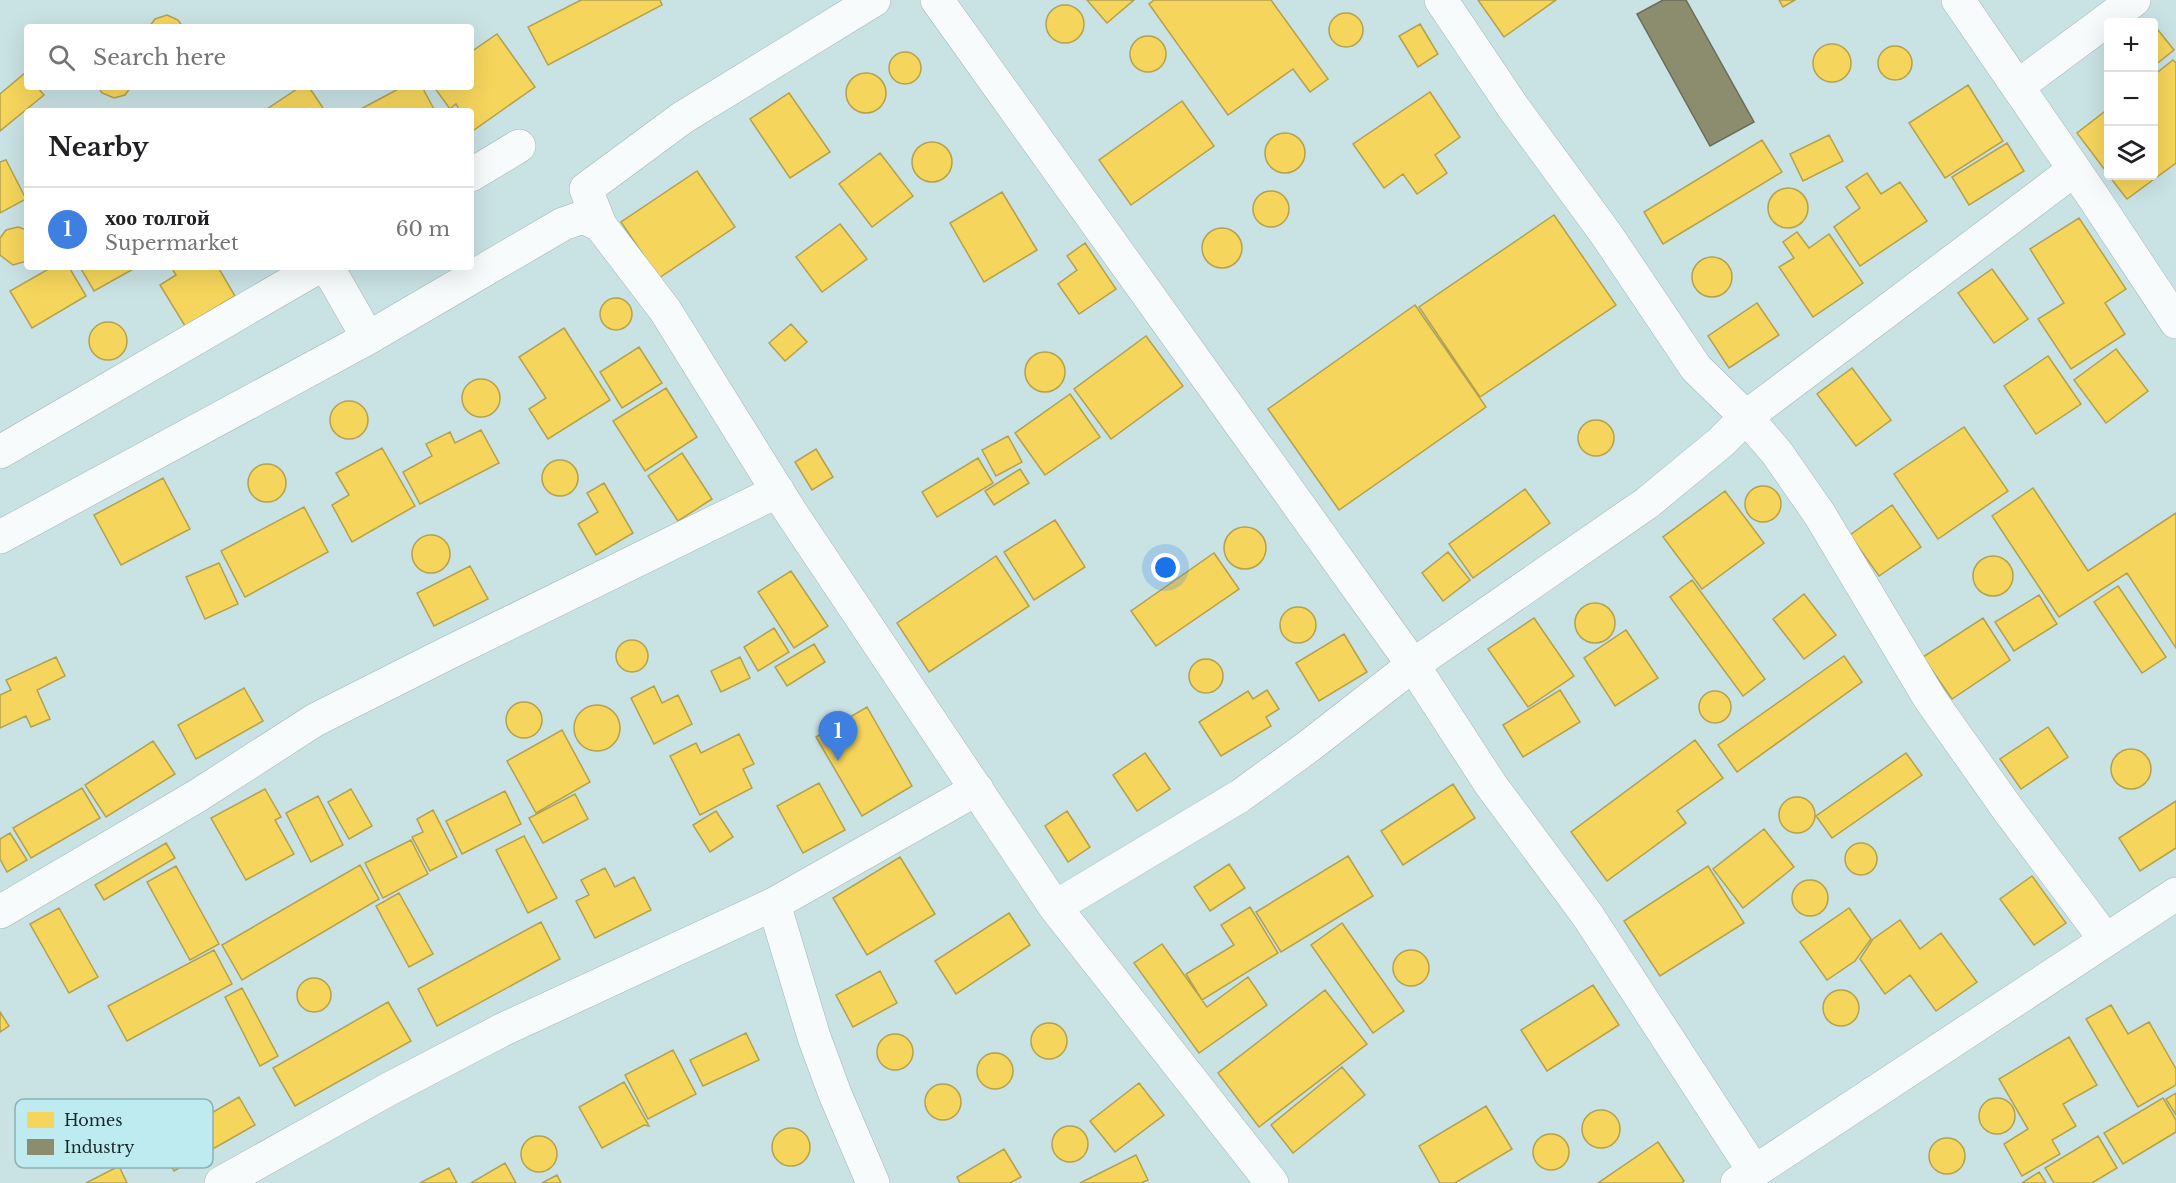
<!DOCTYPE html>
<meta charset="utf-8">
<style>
:root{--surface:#fff;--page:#f2f2f2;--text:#202124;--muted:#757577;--line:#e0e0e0;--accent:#111827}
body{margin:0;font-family:"Libre Baskerville",serif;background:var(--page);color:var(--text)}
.controls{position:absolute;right:18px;top:18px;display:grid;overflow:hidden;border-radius:6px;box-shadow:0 6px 24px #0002}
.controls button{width:54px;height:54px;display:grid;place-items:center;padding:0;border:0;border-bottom:2px solid var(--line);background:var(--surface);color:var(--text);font:30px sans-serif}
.you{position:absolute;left:1166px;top:568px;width:21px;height:21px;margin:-15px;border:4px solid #fff;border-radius:50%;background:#1a73e8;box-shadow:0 0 0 9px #1a73e833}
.badge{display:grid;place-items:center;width:39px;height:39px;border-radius:50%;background:var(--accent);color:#fff;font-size:20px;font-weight:700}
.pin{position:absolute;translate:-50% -50px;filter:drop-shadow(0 2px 3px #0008)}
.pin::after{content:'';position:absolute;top:32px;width:21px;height:18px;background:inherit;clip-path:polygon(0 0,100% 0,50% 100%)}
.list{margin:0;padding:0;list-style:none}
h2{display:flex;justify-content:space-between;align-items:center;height:78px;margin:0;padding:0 24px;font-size:26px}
h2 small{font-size:20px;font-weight:400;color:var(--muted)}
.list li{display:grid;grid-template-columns:39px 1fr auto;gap:18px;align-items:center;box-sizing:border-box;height:84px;padding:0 24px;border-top:2px solid var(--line)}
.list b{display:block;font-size:22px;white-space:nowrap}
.list p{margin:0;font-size:20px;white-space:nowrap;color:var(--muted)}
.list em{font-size:20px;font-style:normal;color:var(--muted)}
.icon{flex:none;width:33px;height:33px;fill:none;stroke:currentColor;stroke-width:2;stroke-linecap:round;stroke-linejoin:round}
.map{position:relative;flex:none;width:2176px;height:1183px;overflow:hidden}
.search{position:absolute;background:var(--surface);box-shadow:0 6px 24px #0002;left:24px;top:24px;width:450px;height:66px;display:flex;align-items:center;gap:15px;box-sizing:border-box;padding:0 21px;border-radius:6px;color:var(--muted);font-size:22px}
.panel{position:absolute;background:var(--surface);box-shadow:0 6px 24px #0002;left:24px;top:108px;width:450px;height:162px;border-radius:6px}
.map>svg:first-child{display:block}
</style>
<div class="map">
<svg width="2176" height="1183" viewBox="0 0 2176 1183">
<rect width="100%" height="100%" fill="#c9e2e4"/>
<!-- homes -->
<path fill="#f6d55c" stroke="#b3a14d" stroke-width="1.5" d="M581,0H660L662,5L548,65L528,27Z
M1087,0H1134L1107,23Z
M1154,0H1271L1328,79L1310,92L1293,69L1228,115L1149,4Z
M1478,0H1556L1504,37Z
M1779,0H1795L1783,7Z
M1046 24a19 19 0 1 1 38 0a19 19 0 1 1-38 0Z
M1329 30a17 17 0 1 1 34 0a17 17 0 1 1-34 0Z
M167,15L178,20L183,27H149L155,19Z
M1420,24L1438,54L1418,67L1399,36Z
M2154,25L2174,50L2154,66Z
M497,34L535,87L474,130L471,126V111H460L456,104L450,109L434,87H471V52Z
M1130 54a18 18 0 1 1 36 0a18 18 0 1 1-36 0Z
M1813 63a19 19 0 1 1 38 0a19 19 0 1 1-38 0Z
M1878 63a17 17 0 1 1 34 0a17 17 0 1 1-34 0Z
M889 68a16 16 0 1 1 32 0a16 16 0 1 1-32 0Z
M2173,60L2176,63V163L2127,199L2109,176H2154V75Z
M846 93a20 20 0 1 1 40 0a20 20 0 1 1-40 0Z
M25,73L27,87H37L44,95L0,131V94Z
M1968,85L2003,141L1945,178L1909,123Z
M98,87H131L125,95L114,98L102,93Z
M300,87H309L325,111H264Z
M402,87H422L435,111H357Z
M1430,92L1460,137L1435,155L1447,173L1417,194L1403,174L1384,188L1353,144Z
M789,93L830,152L790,178L750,119Z
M1182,101L1214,146L1131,205L1099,160Z
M2108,109V174L2077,133Z
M1265 153a20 20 0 1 1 40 0a20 20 0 1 1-40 0Z
M1829,135L1843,161L1803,181L1790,154Z
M1762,140L1782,172L1663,244L1644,212Z
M912 162a20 20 0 1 1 40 0a20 20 0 1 1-40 0Z
M2007,143L2024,171L1969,205L1952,177Z
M880,153L913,196L872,227L839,184Z
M6,160L26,199L0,213V162Z
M697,171L735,227L659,278L621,222Z
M1867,173L1881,194L1900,182L1927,221L1860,266L1834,227L1860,208L1846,187Z
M1768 208a20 20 0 1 1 40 0a20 20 0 1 1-40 0Z
M1253 209a18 18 0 1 1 36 0a18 18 0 1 1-36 0Z
M1002,192L1037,250L984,282L950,223Z
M1554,215L1616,305L1480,397L1419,307Z
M2079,218L2126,289L2105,303L2125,334L2071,369L2038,319L2064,303L2030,249Z
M840,224L867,259L822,292L796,257Z
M18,227L27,230V261L13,265L0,255V238L6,230Z
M1202 248a20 20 0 1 1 40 0a20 20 0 1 1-40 0Z
M1797,232L1809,248L1829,234L1863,283L1813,317L1779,267L1794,258L1783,242Z
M1085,243L1116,289L1079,314L1058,284L1077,270L1067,256Z
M1692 277a20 20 0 1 1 40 0a20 20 0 1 1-40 0Z
M52,267H69L86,296L32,328L10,291Z
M80,267H137L94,291Z
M171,267H218L235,296L185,326L160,285L176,275Z
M1992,269L2028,319L1994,343L1958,293Z
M600 314a16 16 0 1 1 32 0a16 16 0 1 1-32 0Z
M1757,303L1779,335L1729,368L1708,336Z
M1415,305L1486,407L1339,510L1268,409Z
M89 341a19 19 0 1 1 38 0a19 19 0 1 1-38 0Z
M791,324L807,342L785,361L769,343Z
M564,328L610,400L548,439L529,409L546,398L519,357Z
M1146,336L1183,386L1111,439L1074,389Z
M639,347L662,383L622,408L600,372Z
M2116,349L2148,391L2106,423L2074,380Z
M1025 372a20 20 0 1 1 40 0a20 20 0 1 1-40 0Z
M2048,356L2081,404L2036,434L2004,386Z
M1852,368L1891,420L1856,446L1817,394Z
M462 398a19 19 0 1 1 38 0a19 19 0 1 1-38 0Z
M666,388L697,437L645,471L613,421Z
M1070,394L1100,437L1045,475L1015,433Z
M330 420a19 19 0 1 1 38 0a19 19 0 1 1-38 0Z
M1578 438a18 18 0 1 1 36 0a18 18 0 1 1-36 0Z
M1964,427L2008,491L1938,539L1894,474Z
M481,430L499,463L420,504L403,472L432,456L426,444L450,432L455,443Z
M1008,436L1022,462L996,476L982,450Z
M382,448L415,506L352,542L332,505L349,495L336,473Z
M816,449L833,477L812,490L795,462Z
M682,453L712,499L678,521L648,476Z
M978,458L993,483L937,517L922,492Z
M542 478a18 18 0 1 1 36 0a18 18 0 1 1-36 0Z
M248 483a19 19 0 1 1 38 0a19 19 0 1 1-38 0Z
M1020,469L1029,483L994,505L985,491Z
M163,478L190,529L121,565L94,515Z
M604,483L633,533L596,555L578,524L598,512L587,493Z
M1745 504a18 18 0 1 1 36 0a18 18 0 1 1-36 0Z
M2033,488L2088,571L2176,513V648L2127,573L2059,617L1992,516Z
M1525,489L1550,523L1473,578L1449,544Z
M1725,491L1764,543L1702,589L1663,537Z
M1892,505L1921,547L1879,576L1850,535Z
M304,507L328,552L245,597L221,551Z
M1055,520L1085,567L1034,600L1004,552Z
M1224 548a21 21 0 1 1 42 0a21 21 0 1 1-42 0Z
M412 554a19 19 0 1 1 38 0a19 19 0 1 1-38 0Z
M1448,552L1470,580L1443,601L1422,573Z
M1214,553L1239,589L1156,646L1131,611Z
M1973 576a20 20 0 1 1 40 0a20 20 0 1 1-40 0Z
M996,556L1029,606L929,672L897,623Z
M219,563L238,604L205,619L186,577Z
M470,566L488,599L434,626L417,593Z
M791,571L828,626L794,648L758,592Z
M1692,580L1765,679L1743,696L1670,597Z
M2118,586L2166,657L2142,673L2094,602Z
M1804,594L1836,635L1804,659L1773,619Z
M2039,595L2057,624L2014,651L1995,622Z
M1575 623a20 20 0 1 1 40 0a20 20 0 1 1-40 0Z
M1280 625a18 18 0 1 1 36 0a18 18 0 1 1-36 0Z
M1534,618L1574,676L1528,707L1488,649Z
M1983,618L2010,660L1952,699L1923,657Z
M774,628L789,652L758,671L744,647Z
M1626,630L1658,678L1615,706L1584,658Z
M1344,634L1367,672L1319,701L1296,663Z
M616 656a16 16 0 1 1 32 0a16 16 0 1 1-32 0Z
M814,644L825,662L787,686L775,667Z
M1844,656L1862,682L1737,772L1718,745Z
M56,657L65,676L37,690L50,719L31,727L26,716L0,728V695L11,690L6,680Z
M740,657L750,678L721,692L711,671Z
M1189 676a17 17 0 1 1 34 0a17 17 0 1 1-34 0Z
M654,686L662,703L678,695L692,724L654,744L631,698Z
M244,688L263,721L196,759L178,725Z
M1267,690L1279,709L1266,717L1271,726L1221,756L1199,722L1248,691L1253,699Z
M1560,690L1580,722L1523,757L1503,725Z
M1699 707a16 16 0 1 1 32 0a16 16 0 1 1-32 0Z
M506 720a18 18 0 1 1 36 0a18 18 0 1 1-36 0Z
M574 728a23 23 0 1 1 46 0a23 23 0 1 1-46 0Z
M867,707L912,786L862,816L816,737Z
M2048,727L2068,757L2021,789L2000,759Z
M562,730L590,782L536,813L507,761Z
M739,734L754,764L743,769L752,788L700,815L670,756L696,743L701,753Z
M1695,740L1723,778L1677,811L1686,823L1607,881L1571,832Z
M153,741L175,774L106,817L85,785Z
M2111 769a20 20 0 1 1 40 0a20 20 0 1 1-40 0Z
M1145,753L1170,789L1137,811L1113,775Z
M1906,753L1922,775L1832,838L1816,816Z
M819,783L845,830L803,853L777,806Z
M1453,784L1475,818L1403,865L1381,831Z
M82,788L100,818L31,858L13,828Z
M265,789L281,817L275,820L294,854L246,880L211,818Z
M351,789L372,826L349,839L328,802Z
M505,791L521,824L462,854L446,821Z
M575,794L588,819L543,843L529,818Z
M318,796L343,845L311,862L286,813Z
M1779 815a18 18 0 1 1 36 0a18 18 0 1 1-36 0Z
M2176,801V848L2140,871L2119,838Z
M433,810L457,857L430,871L412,837L423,832L417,819Z
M716,811L733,837L710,852L693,825Z
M1067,811L1090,847L1068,862L1045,826Z
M1764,829L1794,867L1743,908L1713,869Z
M10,833L27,860L7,872L0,859V839Z
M524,836L557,898L528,913L496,850Z
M411,840L428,874L383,898L365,863Z
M166,843L175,858L104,900L95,885Z
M1845 859a16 16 0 1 1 32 0a16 16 0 1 1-32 0Z
M1348,856L1373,896L1281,952L1256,912Z
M900,857L935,914L867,955L833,898Z
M1229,864L1245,888L1210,911L1194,887Z
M360,865L379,899L242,980L222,945Z
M176,866L219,944L190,960L147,882Z
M1708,866L1744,923L1660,976L1624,921Z
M605,868L615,887L634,877L651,910L595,938L576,901L589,895L581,880Z
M2032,876L2066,923L2034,945L2000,899Z
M1792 898a18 18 0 1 1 36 0a18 18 0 1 1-36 0Z
M399,893L433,954L409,967L376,906Z
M1250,907L1278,953L1202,1000L1186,974L1234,945L1221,925Z
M59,908L98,977L69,993L30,924Z
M1849,908L1871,939L1855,961L1827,980L1800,942Z
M1009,913L1030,945L956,994L935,961Z
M1900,920L1920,949L1941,933L1977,982L1936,1011L1910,975L1885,994L1860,959L1873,939Z
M541,922L560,959L437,1026L418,989Z
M1342,923L1404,1011L1373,1033L1311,945Z
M1162,944L1207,1007L1248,977L1267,1005L1199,1053L1134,963Z
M1393 968a18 18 0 1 1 36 0a18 18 0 1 1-36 0Z
M214,950L232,984L127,1041L108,1006Z
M880,971L897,1003L853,1027L836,995Z
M297 995a17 17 0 1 1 34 0a17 17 0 1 1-34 0Z
M1593,985L1619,1025L1547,1071L1521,1030Z
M242,988L278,1056L260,1066L225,997Z
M1823 1008a18 18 0 1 1 36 0a18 18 0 1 1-36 0Z
M1325,990L1367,1044L1259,1127L1218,1073Z
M388,1002L411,1041L295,1106L273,1068Z
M2111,1005L2128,1034L2149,1022L2176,1069V1085L2138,1107L2086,1019Z
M0,1012L9,1026L0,1032Z
M1031 1041a18 18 0 1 1 36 0a18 18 0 1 1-36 0Z
M746,1033L759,1060L703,1086L690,1060Z
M877 1052a18 18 0 1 1 36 0a18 18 0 1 1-36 0Z
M2069,1037L2097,1085L2063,1104L2076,1126L2052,1140L2060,1154L2022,1176L2004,1144L2028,1129L1999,1079Z
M673,1050L696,1094L648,1119L625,1075Z
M977 1071a18 18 0 1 1 36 0a18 18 0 1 1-36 0Z
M1342,1067L1365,1095L1293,1153L1271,1125Z
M624,1082L649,1126L644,1125L602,1148L579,1107Z
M1139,1083L1164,1115L1115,1152L1090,1121Z
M925 1102a18 18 0 1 1 36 0a18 18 0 1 1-36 0Z
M2176,1093V1115L2166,1099Z
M239,1097L255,1125L174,1171L158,1144Z
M1979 1116a18 18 0 1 1 36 0a18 18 0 1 1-36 0Z
M2163,1098L2176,1120V1132L2123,1164L2104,1133Z
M1486,1106L1512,1149L1455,1183H1440L1419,1146Z
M1582 1129a19 19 0 1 1 38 0a19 19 0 1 1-38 0Z
M1052 1144a18 18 0 1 1 36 0a18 18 0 1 1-36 0Z
M772 1147a19 19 0 1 1 38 0a19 19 0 1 1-38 0Z
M1533 1152a18 18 0 1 1 36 0a18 18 0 1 1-36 0Z
M521 1154a18 18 0 1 1 36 0a18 18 0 1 1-36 0Z
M2098,1136L2117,1168L2092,1183H2054L2045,1168Z
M1929 1156a18 18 0 1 1 36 0a18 18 0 1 1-36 0Z
M1658,1142L1684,1181L1682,1183H1598Z
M1004,1149L1021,1177L1010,1183H960L957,1177Z
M1136,1155L1148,1180L1141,1183H1080Z
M505,1163L516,1183H471Z
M119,1166L127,1183H86Z
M449,1168L457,1183H420Z
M2039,1172L2046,1183H2022Z
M557,1175L561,1183H542Z"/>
<!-- industry -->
<path fill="#8c8c6e" stroke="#696e59" stroke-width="1.5" d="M1663,0H1686L1754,122L1710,146L1637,14Z"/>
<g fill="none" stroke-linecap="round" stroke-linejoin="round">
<!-- street casing -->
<g stroke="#a2b6b7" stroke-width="34">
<path id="street" d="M937,0L1413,665L1491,785L1588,916L1754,1171
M1441,0L1513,107L1606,234L1696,368L1746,417L1777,453L1820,515L1930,699L2007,808L2105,939
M1958,0L2094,198L2176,322
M2018,86L2134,0
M471,175L519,146
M600,225L586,189L682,118L874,0
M318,267L332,275L368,338
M0,452L318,267
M0,537L368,338L563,224L583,217L600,225L665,310L790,511L1055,907L1272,1183
M774,904L814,1037L835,1094L873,1183
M1055,907L1240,796L1309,746L1413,665L1647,503L1721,442L1746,417L2074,170
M0,912L197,796L315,720L450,652L778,491
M221,1183L389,1089L502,1030L774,904L977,789
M1737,1183L2176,894"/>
</g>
<!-- street -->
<use href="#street" stroke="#f7fbfb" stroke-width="33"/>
</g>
<!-- legend -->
<rect x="15" y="1099" width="198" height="69" rx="9" fill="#beebef" stroke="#8cb0b4" stroke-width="1.5"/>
<rect x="27" y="1112" width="27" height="16" fill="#f6d55c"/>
<rect x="27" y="1139" width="27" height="16" fill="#8c8c6e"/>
<g font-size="16" fill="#162729">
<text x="64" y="1126">Homes</text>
<text x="64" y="1153">Industry</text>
</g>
</svg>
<div class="controls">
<button>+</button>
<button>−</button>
<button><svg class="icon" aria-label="layers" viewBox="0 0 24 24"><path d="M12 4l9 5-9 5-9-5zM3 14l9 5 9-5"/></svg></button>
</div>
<div class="you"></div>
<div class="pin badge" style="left:838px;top:761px;background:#3f7fe0">1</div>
<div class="search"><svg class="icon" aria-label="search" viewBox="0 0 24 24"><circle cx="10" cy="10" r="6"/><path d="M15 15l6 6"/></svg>Search here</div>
<section class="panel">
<h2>Nearby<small></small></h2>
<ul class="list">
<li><span class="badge" style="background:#3f7fe0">1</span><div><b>хоо толгой</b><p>Supermarket</p></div><em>60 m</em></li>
</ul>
</section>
</div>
